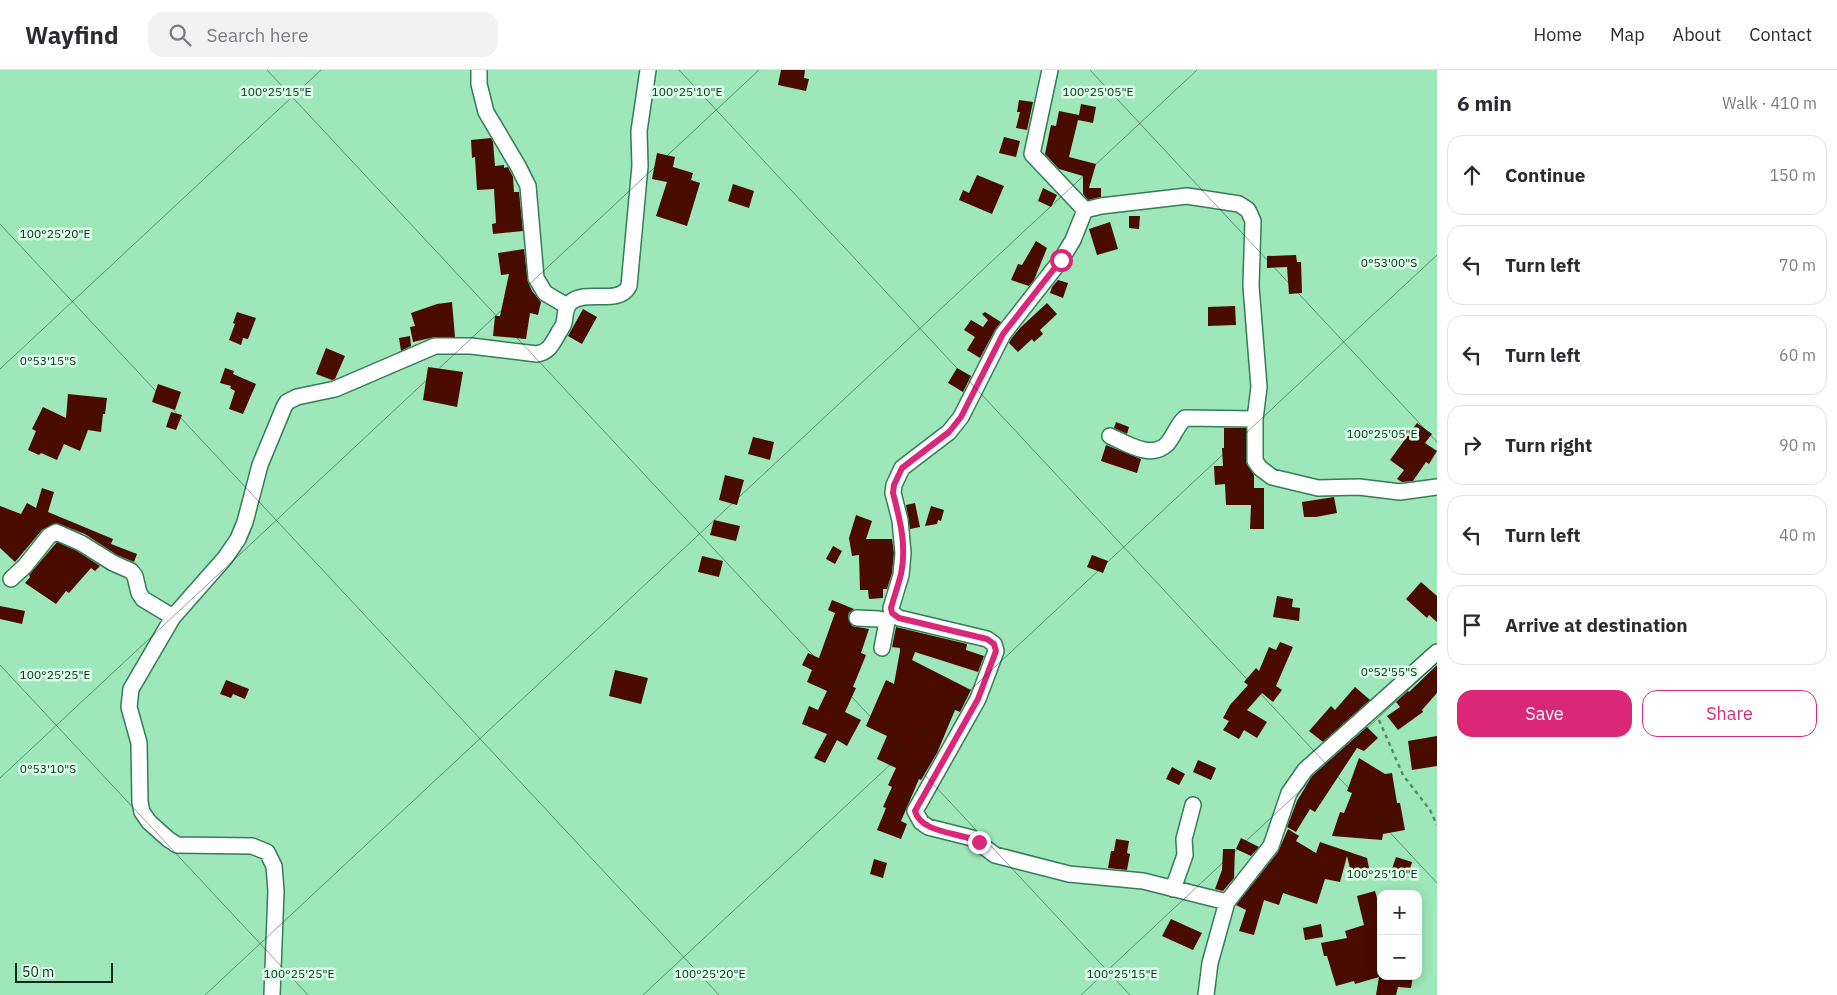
<!DOCTYPE html>
<meta charset="utf-8">
<style>
:root{--surface:#fff;--page:#f2f2f3;--text:#2b2b33;--muted:#7c7c81;--line:#e1e1e2;--accent:#db2777}
body{margin:0;font-family:"IBM Plex Sans",sans-serif;background:var(--page);color:var(--text)}
.controls{position:absolute;right:15px;bottom:15px;display:grid;overflow:hidden;border-radius:10px;box-shadow:0 2px 12px #0003}
.controls button{width:45px;height:45px;display:grid;place-items:center;padding:0;border:0;border-bottom:1px solid var(--line);background:var(--surface);color:var(--text);font:25px sans-serif}
.scale{position:absolute;left:15px;bottom:12px;width:98px;box-sizing:border-box;padding-left:5px;border:2px solid #0a2918;border-top:0;font-size:14px;line-height:18px;white-space:nowrap;color:#0a2918;-webkit-text-stroke:4px #dbfee7;paint-order:stroke}
.stop{position:absolute;width:15px;height:15px;margin:-11px;border:4px solid #db2777;border-radius:50%;background:#fff}
.stop.end{background:#db2777;border-color:#fff;box-shadow:0 1px 5px #0008}
.list{margin:0;padding:0;list-style:none}
h2{display:flex;justify-content:space-between;align-items:center;height:65px;margin:0;padding:0 20px;font-size:21px}
h2 small{font-size:16px;font-weight:400;color:var(--muted)}
.list li{display:grid;grid-template-columns:32px 1fr auto;gap:15px;align-items:center;box-sizing:border-box;height:80px;margin:0 10px 10px;padding:0 10px;border:1px solid var(--line);border-radius:15px}
.list b{display:block;font-size:19px;white-space:nowrap}
.list em{font-size:16px;font-style:normal;color:var(--muted)}
.actions{display:flex;gap:10px;padding:15px 20px}
.actions a{flex:1;padding:11px 0;border:1px solid var(--accent);border-radius:15px;text-align:center;font-size:18px;color:var(--accent)}
.actions .main{background:var(--accent);color:#fff}
.icon{flex:none;width:28px;height:28px;fill:none;stroke:currentColor;stroke-width:2;stroke-linecap:round;stroke-linejoin:round}
.map{position:relative;flex:none;width:1437px;height:925px;overflow:hidden}
header{display:flex;align-items:center;gap:30px;box-sizing:border-box;height:70px;padding:0 25px;background:var(--surface);border-bottom:1px solid var(--line)}
header strong{font-size:24px}
nav{display:flex;gap:28px;margin-inline-start:auto;font-size:18px}
.search{width:350px;height:45px;background:var(--page);display:flex;align-items:center;gap:12px;box-sizing:border-box;padding:0 18px;border-radius:15px;color:var(--muted);font-size:19px}
main{display:flex}
aside{flex:1;background:var(--surface)}
.map>svg:first-child{display:block}
</style>
<header>
<strong>Wayfind</strong>
<div class="search"><svg class="icon" aria-label="search" viewBox="0 0 24 24"><circle cx="10" cy="10" r="6"/><path d="M15 15l6 6"/></svg>Search here</div>
<nav><a>Home</a><a>Map</a><a>About</a><a>Contact</a></nav>
</header>
<main>
<div class="map">
<svg width="1437" height="925" viewBox="0 0 1437 925">
<rect width="100%" height="100%" fill="#9de7ba"/>
<!-- building -->
<path fill="#4a0b00" d="M781,0H805L804,8L809,9L806,21L778,15Z
M1019,30L1033,32L1027,60L1016,58L1020,42H1017Z
M1081,34L1096,37L1093,53L1078,50L1069,87L1096,94L1089,118H1101V127L1088,130L1083,124V106L1059,99L1045,84L1051,55L1056,56L1059,41L1079,45Z
M1004,67L1020,71L1016,87L999,83Z
M491,68L493,72L495,96L504,95V98L508,97L513,107L514,122H519L523,161L493,164L492,154L496,153L494,119L477,120L475,87L472,88L471,70Z
M657,83L675,87L673,97L693,103L691,110L700,113L687,156L656,146L667,112L652,109Z
M977,105L1004,116L992,144L959,130L963,120L969,123Z
M733,114L754,121L749,138L728,131Z
M1043,118L1057,125L1051,137L1038,131Z
M1129,146H1140L1139,159L1129,158Z
M1110,152L1118,179L1097,185L1089,159Z
M1036,171L1047,178L1034,210L1029,216L1011,210L1018,194L1022,195Z
M524,179L528,212L532,221L541,232L538,245L530,243L526,269L493,266L495,246H500L509,204L501,205L498,183Z
M1296,185L1297,192H1301L1302,223L1289,224L1287,197L1267,198V186Z
M1058,210L1068,213L1063,228L1050,223L1052,217Z
M452,232L455,267H435L413,272L410,257L415,256L411,243L437,234Z
M1047,233L1057,244L1040,260L1043,264L1034,272L1032,269L1018,282L1009,273L1011,269L1020,258Z
M1235,236L1236,255L1208,256V237Z
M583,239L597,247L582,274L568,266Z
M237,242L256,248L248,269L243,268L241,275L229,270L235,254L233,253Z
M985,242L1001,252L995,260L980,288L967,280L975,267L964,260L971,250L983,257L988,250L982,244Z
M410,266L411,276L401,281L399,268Z
M326,278L345,286L335,309L332,310L316,304Z
M428,297L463,302L457,337L423,330Z
M225,298L234,301L233,304L256,314L243,344L229,339L235,321L230,318L231,316L220,313Z
M957,298L971,306L963,322L948,313Z
M158,314L181,322L175,340L152,332Z
M68,324L107,328L105,344H103L101,362L88,360L80,381L64,374L57,390L41,383L39,385L28,380L36,361L32,359L43,337L66,348Z
M171,342L182,345L176,360L166,357Z
M1116,352L1129,357L1127,364L1114,358Z
M1417,353L1432,364L1425,373L1437,381L1429,394L1426,392L1413,411L1402,412L1397,409L1404,400L1390,390Z
M1224,358H1246V392L1254,405V418H1264V459H1250L1251,435H1226L1225,414L1215,415L1214,396H1223L1222,378H1224Z
M753,367L774,372L770,390L748,384Z
M1106,375L1141,389L1137,403L1101,391Z
M725,405L744,410L737,435L719,430Z
M42,418L54,422L48,442L113,469L111,474L137,484L134,492L117,485L85,464L56,453L42,460L15,492L0,478V436L21,444L27,433L36,438Z
M1334,427L1337,443L1316,447H1304L1302,432Z
M915,433L920,457L910,459L906,435Z
M931,436L944,440L941,451L938,450L937,454L925,456Z
M856,445L872,451L866,469H892L894,483L892,503L887,519H883V528L869,529L868,520H860L859,485L852,486L849,468Z
M714,450L740,456L736,471L710,465Z
M57,472L77,481L100,496L95,501L91,498L69,523L66,521L56,534L25,513L30,507L29,505Z
M833,476L842,481L835,494L826,489Z
M1092,485L1108,491L1103,503L1087,497Z
M702,486L723,491L719,507L698,502Z
M1421,512L1437,526V552L1429,545L1427,548L1406,529Z
M1277,526L1293,529L1292,537L1300,538L1299,551L1273,547Z
M832,530L854,539L849,543L848,547L852,556L869,559L861,583L866,585L853,617L856,618L845,642L861,650L847,676L837,670L825,693L814,688L827,664L802,654L809,636L818,640L827,621L807,612L812,600L802,595L808,583L819,588L835,543L828,540Z
M0,536L25,541L22,554L0,549Z
M896,557L967,574L966,580L984,586L978,602L915,582L912,590L971,620L960,642L955,640L937,683L921,710L919,709L901,751L907,754L901,769L877,760L886,738L883,737L892,717L888,715L896,698L877,689L887,666L866,656L886,610L894,614L900,581V578L892,577Z
M1280,572L1293,577L1276,616L1282,620L1273,632L1262,623L1247,640L1267,652L1257,668L1244,660L1239,669L1223,660L1229,651L1223,648L1230,635L1248,615L1244,612L1256,598L1259,601L1269,577L1276,580Z
M1437,595V623L1422,640L1423,642L1398,660L1387,646L1400,637L1396,632L1408,621L1409,622Z
M615,600L648,608L641,634L609,626Z
M226,610L249,619L245,629L233,624L231,628L220,624Z
M1355,617L1370,630L1323,672L1309,661L1331,636L1335,640Z
M1367,657L1378,668L1364,681L1357,678L1315,742L1310,739L1296,762L1287,757L1297,731L1312,706Z
M1437,666V696L1412,700L1408,671Z
M1359,688L1385,704L1392,703L1397,733H1400L1405,760L1383,764L1382,770L1332,766L1340,742L1344,743L1352,723L1347,721Z
M1198,690L1216,698L1211,710L1193,702Z
M1172,697L1185,704L1179,715L1166,709Z
M1288,759L1299,766L1296,771L1316,783L1320,772L1367,788L1369,798L1366,806L1351,802L1347,786L1340,812L1325,809L1317,834L1283,823L1279,835L1264,830L1254,865L1239,861L1246,840L1236,835L1278,782Z
M1241,768L1259,777L1251,786L1236,779Z
M1116,769L1129,771L1127,783L1130,784L1127,800L1108,798L1111,781H1114Z
M1223,779H1235L1234,808L1223,821L1215,819L1222,800Z
M1396,787L1412,792L1408,806L1391,802Z
M874,789L887,793L883,808L870,804Z
M1375,821L1381,842V906H1413L1411,918L1398,917L1396,925H1376L1379,907L1355,914L1354,911L1336,916L1327,886H1324L1321,873L1347,868L1345,861L1364,855L1357,826Z
M1171,849L1202,863L1193,880L1162,866Z
M1321,854L1323,867L1305,870L1303,858Z"/>
<g fill="none" stroke-linecap="round" stroke-linejoin="round">
<!-- minor casing -->
<g stroke="#347d55" stroke-width="18">
<path id="minor" d="M479,0V14L486,42L518,96L528,116L536,208L545,223L567,236
M1050,0L1032,84L1085,140
M1110,366C1126,373 1151,390 1167,374C1174,366 1177,355 1185,348L1255,349
M11,509L25,496L49,466L56,462L81,473L113,493L131,501L135,506L139,523L143,529L173,547
M857,548L879,549L887,552
M882,578L887,552L892,543
M1173,819L1185,785L1184,769L1193,735
M1227,832L1143,811L1069,804L995,785L972,768L928,757L921,752L915,741L978,629L996,581L994,574L987,569L899,548L892,543L891,538L901,505L903,483L900,450L893,423L894,415L902,398L949,362L961,347L1003,264L1061,190L1073,170L1085,140L1101,136L1187,126L1239,134L1248,140L1253,151L1251,216L1259,317L1255,349V391L1260,398L1272,407L1318,418L1359,417L1400,422L1437,417
M272,925L276,821L274,796L267,782L252,776L177,775L168,769L149,752L142,742L140,732L139,673L129,637L131,619L173,547L225,488L238,469L245,452L260,395L284,337L287,332L297,327L335,319L435,276H471L537,284C549,282 552,274 558,264C560,260 563,257 564,253C566,245 564,238 571,232C587,219 619,236 629,216L640,96L639,61L648,0
M1206,925L1210,893L1227,832L1271,776L1289,723L1305,700L1437,582"/>
</g>
<!-- path -->
<path stroke="#568c6c" stroke-width="2.5" stroke-dasharray="4 4" stroke-linecap="butt" d="M1379,650L1403,705L1430,740L1437,755"/>
<!-- minor -->
<use href="#minor" stroke="#fff" stroke-width="15"/>
</g>
<g fill="none" stroke-linecap="round" stroke-linejoin="round">
<!-- route -->
<path stroke="#db2777" stroke-width="6" d="M979,772C961,762 921,764 915,741L978,629L996,581L994,574L987,569L899,548L892,543L891,538C894,527 898,516 901,504C907,476 900,450 893,423L894,415L902,398L949,362L961,347L1003,264L1061,190"/>
</g>
<!-- ticks -->
<path fill="none" stroke="#0a2918" stroke-width="1" stroke-opacity="0.45" d="M267,0L1130,925M679,0L1437,813M1090,0L1437,372M0,154L719,925M0,299L321,0M0,595L308,925M0,708L759,0M205,925L1197,0M643,925L1437,185M1081,925L1437,593"/>
<g font-size="12" text-anchor="middle" fill="#0a2918" stroke="#dbfee7" stroke-width="5" stroke-linejoin="round" paint-order="stroke">
<text x="276" y="26">100°25'15"E</text>
<text x="687" y="26">100°25'10"E</text>
<text x="1098" y="26">100°25'05"E</text>
<text x="55" y="168">100°25'20"E</text>
<text x="1389" y="197">0°53'00"S</text>
<text x="48" y="295">0°53'15"S</text>
<text x="1382" y="368">100°25'05"E</text>
<text x="1389" y="606">0°52'55"S</text>
<text x="55" y="609">100°25'25"E</text>
<text x="48" y="703">0°53'10"S</text>
<text x="1382" y="808">100°25'10"E</text>
<text x="299" y="908">100°25'25"E</text>
<text x="710" y="908">100°25'20"E</text>
<text x="1122" y="908">100°25'15"E</text>
</g>
</svg>
<div class="controls">
<button>+</button>
<button>−</button>
</div>
<div class="scale">50 m</div>
<div class="stop" style="left:1061px;top:190px"></div>
<div class="stop end" style="left:979px;top:772px"></div>
</div>
<aside>
<h2>6 min<small>Walk · 410 m</small></h2>
<ul class="list">
<li><svg class="icon" aria-label="ahead" viewBox="0 0 24 24"><path d="M12 20V5M6 11l6-6 6 6"/></svg><div><b>Continue</b></div><em>150 m</em></li>
<li><svg class="icon" aria-label="left" viewBox="0 0 24 24"><path d="M17 20v-9H6M10 6l-5 5 5 5"/></svg><div><b>Turn left</b></div><em>70 m</em></li>
<li><svg class="icon" aria-label="left" viewBox="0 0 24 24"><path d="M17 20v-9H6M10 6l-5 5 5 5"/></svg><div><b>Turn left</b></div><em>60 m</em></li>
<li><svg class="icon" aria-label="right" viewBox="0 0 24 24"><path d="M7 20v-9h11M14 6l5 5-5 5"/></svg><div><b>Turn right</b></div><em>90 m</em></li>
<li><svg class="icon" aria-label="left" viewBox="0 0 24 24"><path d="M17 20v-9H6M10 6l-5 5 5 5"/></svg><div><b>Turn left</b></div><em>40 m</em></li>
<li><svg class="icon" aria-label="arrive" viewBox="0 0 24 24"><path d="M6 21V4h12l-3 4 3 4H6"/></svg><div><b>Arrive at destination</b></div></li>
</ul>
<div class="actions"><a class="main">Save</a><a>Share</a></div>
</aside>
</main>
